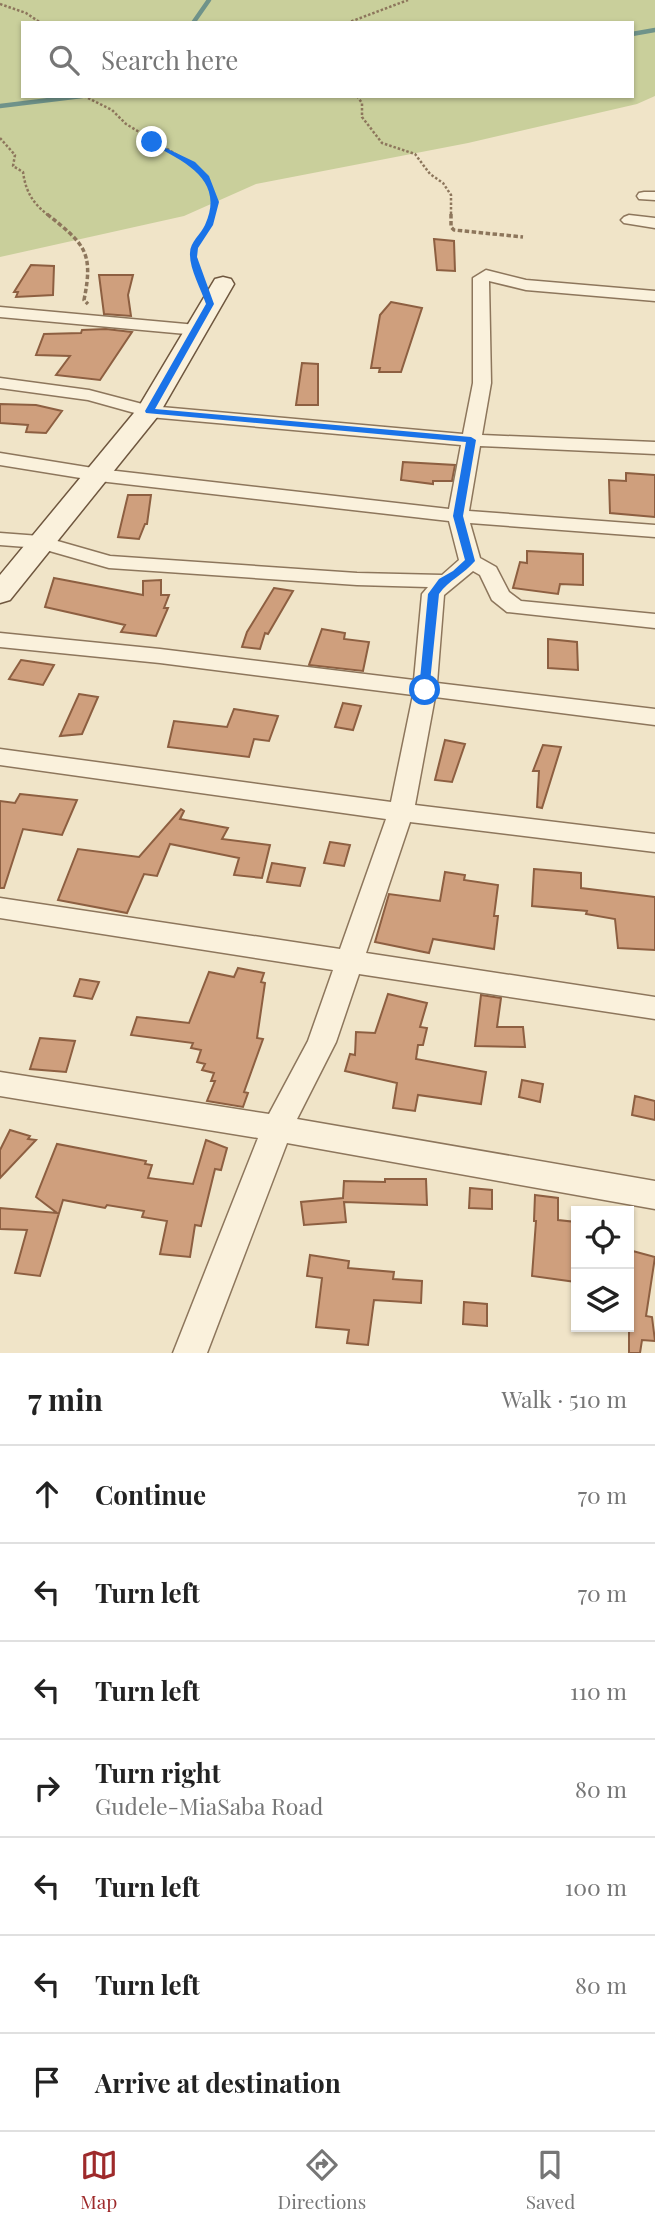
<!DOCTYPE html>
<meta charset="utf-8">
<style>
:root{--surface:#fff;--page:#f2f2f2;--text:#222;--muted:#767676;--line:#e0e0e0;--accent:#9e2a2b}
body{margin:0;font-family:"Playfair Display",serif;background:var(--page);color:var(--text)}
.controls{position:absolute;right:21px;bottom:21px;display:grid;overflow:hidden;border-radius:0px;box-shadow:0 2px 5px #0004}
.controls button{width:63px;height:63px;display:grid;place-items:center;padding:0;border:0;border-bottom:2px solid var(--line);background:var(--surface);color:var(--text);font:35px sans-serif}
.stop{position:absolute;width:21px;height:21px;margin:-16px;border:5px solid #1a73e8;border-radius:50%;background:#fff}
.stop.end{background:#1a73e8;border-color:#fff;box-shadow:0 2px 7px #0008}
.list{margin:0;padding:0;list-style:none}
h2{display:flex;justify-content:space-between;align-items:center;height:91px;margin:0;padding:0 28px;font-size:30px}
h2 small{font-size:23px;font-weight:400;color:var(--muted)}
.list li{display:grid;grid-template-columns:46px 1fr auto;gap:21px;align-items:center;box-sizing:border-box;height:98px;padding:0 28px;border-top:2px solid var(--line)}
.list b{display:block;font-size:26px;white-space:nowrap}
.list p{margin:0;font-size:23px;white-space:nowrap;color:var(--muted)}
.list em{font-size:23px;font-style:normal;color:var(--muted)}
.icon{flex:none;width:38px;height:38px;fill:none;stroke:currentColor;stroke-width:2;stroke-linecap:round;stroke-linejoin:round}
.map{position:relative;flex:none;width:655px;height:1353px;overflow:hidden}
.search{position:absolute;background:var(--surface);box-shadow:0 2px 5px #0004;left:21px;right:21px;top:21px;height:77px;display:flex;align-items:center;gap:18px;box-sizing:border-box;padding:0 24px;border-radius:0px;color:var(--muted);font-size:26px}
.sheet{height:777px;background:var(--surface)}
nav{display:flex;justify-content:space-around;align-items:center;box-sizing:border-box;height:98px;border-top:2px solid var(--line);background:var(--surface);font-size:19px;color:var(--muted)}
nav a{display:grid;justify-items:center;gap:4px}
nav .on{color:var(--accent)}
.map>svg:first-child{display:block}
</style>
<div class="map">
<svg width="655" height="1353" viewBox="0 0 655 1353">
<rect width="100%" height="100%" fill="#f0e4c8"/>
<!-- green -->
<path fill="#c9cf9b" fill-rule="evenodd" d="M0,0H655V96L637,104L468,143L256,184L184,216L0,257ZM23,23H632V96H23Z"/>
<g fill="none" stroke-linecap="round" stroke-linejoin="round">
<!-- stream -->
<path stroke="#6f938a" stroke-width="4.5" d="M193,23L209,0
M632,34L655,30
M0,106L82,96"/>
</g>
<!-- building -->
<path fill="#cf9f7d" stroke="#8d5f41" stroke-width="2" d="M434,239L454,241L455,271L437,270Z
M31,265L54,266L53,295L16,297L18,292H14Z
M99,275H133L128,295L131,316L104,314Z
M391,302L422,308L401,372H379L380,368H371L380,315Z
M106,329L132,332L100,380L56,375L70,356L36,355L44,334L81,333L82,330Z
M302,363L318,364V405H296Z
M0,404L36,405L62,411L46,433L26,432L28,425L0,423Z
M403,462L455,465L452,481H433V484L401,480Z
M626,473L655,475V517L610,513L609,480L626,481Z
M128,495H151L147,524H145L139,539L118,537Z
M527,551L583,554V585L560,584L558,594L513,588L520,562L527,563Z
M54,578L143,595V581L161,580V595H169L164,608H168L156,636L121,632L125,625L45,607Z
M274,588L293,591L268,634L265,633L260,649L242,647L247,632Z
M322,629L345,633L344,639L369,642L363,671L309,665Z
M548,639L577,642L578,670L548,668Z
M21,660L54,665L43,685L9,679Z
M79,694L98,697L82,734L60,736Z
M343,703L361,706L353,730L335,727Z
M234,709L278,716L269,741L254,739L249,757L168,747L174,721L227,727Z
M445,740L465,744L452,782L435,780Z
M543,745L561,747L542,808L537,807L539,771H533Z
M20,794L77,800L62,835L23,829L4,888H0V801L15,803Z
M181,809L184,811L180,819L228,828L222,839L270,845L262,878L234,875L239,858L170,844L157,876L144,874L127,913L58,900L78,849L139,857Z
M330,842L350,845L344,866L324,863Z
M272,863L305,868L300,886L267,882Z
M534,869L581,873V888L655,897V950L618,948L615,919L586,914L587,911L532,906Z
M445,872L465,875L464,880L498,885L494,916H498L494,949L433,939L429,953L375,942L389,894L440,901Z
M238,968L264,973L261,982L265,983L257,1038L263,1039L244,1092L248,1093L243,1107L207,1101L215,1081H211L214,1073L202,1070L205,1064L197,1062L201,1050L191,1048L193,1043L131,1035L137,1017L189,1023L209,972L234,977Z
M80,979L99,982L92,999L74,996Z
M388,994L427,1003L420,1027L427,1028L423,1045H418L416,1059L486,1072L481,1104L418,1095L415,1111L393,1108L397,1083L345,1071L350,1054L355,1055L356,1032L375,1033Z
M481,995L501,998L497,1027H523L525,1047L475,1046Z
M40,1038L75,1041L66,1072L30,1069Z
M522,1080L543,1084L540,1102L519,1097Z
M635,1096L655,1101V1120L632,1115Z
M10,1130L30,1136L28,1139L36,1140L0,1178V1150Z
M206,1140L227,1148L221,1170L215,1169L201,1226L195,1225L190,1257L160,1254L167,1221L142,1217L144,1211L107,1205L105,1208L63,1200L40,1276L15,1273L27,1230L0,1229V1208L57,1213L36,1197L57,1144L146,1161L145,1164L152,1165L148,1178L193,1184Z
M385,1179H426L427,1205L344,1202L346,1222L304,1225L301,1202L343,1198L344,1181L385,1182Z
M470,1188L492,1190V1209L469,1208Z
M535,1195L558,1198V1220L576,1222V1282L532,1276L536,1221H534Z
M629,1250L655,1257L646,1316L652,1317L655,1341L642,1340L640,1353H629Z
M310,1255L349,1261L348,1268L394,1272L393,1279L422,1281L421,1303L374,1300L368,1345L347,1343L349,1330L316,1327L322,1278L307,1276Z
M464,1302L487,1304V1326L463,1324Z"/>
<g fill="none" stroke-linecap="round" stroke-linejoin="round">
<!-- street casing -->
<g stroke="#8d765c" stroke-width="3">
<path id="street" d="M644,192H655V200L639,199L637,196L639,193Z
M629,215L655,218V228L624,223L621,220L624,217Z
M486,270L526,280L655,291V301L526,290L489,281L491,383L482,435L655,442V454L480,446L469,511L655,525V537L470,523L480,558L496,567L509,592L521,601L655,614V628L507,612L492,600L480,575L473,571L444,595L437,683L655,709V725L435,697L415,805L655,834V852L410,822L366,953L655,997V1019L359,974L336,1042L297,1119L655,1181V1209L287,1143L207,1353H173L258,1138L0,1096V1072L269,1114L308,1041L333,970L0,918V898L340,949L386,819L0,765V749L391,802L413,695L160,663L0,647V633L160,649L414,680L422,594L428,587L357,585L109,568L39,548L0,545V533L40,536L110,556L357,573L442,575L459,560L449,521L99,481L0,465V453L99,469L449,509L461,445L149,417L88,400L0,388V378L89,390L150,406L463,434L473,383V278Z
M0,307L197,325L205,330L197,335L0,317Z"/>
</g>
<!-- secondary casing -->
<g stroke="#6f573f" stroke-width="3">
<path id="secondary" d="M223,277L231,279L234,284L158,416L10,600L0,603V575L138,408L212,284L215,279Z"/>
</g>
<!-- path-far1 -->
<path stroke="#8d765c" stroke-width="2.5" stroke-dasharray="2.5 2" stroke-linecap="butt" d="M0,4L26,13L41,23
M347,23L408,0
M84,96L112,110L126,124L192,164L205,176L216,202L212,216
M357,96L362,103V117L382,143L415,154L430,174L443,183L451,195V216
M0,138L15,155L13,166L23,172C26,193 33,203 49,216"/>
<!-- path -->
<path stroke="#8d765c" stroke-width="3.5" stroke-dasharray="4.5 2.5" stroke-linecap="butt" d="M47,214C84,244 94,251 84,300L88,304
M451,214V227L454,230L523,237
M202,282C186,237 201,252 212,214"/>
<!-- street -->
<use href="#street" fill="#faf1dc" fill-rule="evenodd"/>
<!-- secondary -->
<use href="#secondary" fill="#faf1dc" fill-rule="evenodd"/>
</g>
<!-- route -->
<path fill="#1a73e8" d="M149,140L195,162L209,176L219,202L213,225L198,248L197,257L214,304L155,409L471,437L476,440L463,516L475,561C464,574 449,580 439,594L429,692L425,693L419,690L428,594L439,579L453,571L465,560L453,516L466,442L146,413L145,411L206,304C201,289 189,268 190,253C190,242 201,234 205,225C226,179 183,161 149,143Z"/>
</svg>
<div class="controls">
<button><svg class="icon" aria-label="locate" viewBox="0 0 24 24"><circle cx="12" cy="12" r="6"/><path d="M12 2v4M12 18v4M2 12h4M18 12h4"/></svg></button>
<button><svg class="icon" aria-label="layers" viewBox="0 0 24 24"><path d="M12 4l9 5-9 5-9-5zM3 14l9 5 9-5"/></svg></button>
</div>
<div class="stop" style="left:425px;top:690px"></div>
<div class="stop end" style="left:152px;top:142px"></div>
<div class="search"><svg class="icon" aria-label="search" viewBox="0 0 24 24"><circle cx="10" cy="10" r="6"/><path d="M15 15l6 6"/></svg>Search here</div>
</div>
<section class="sheet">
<h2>7 min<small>Walk · 510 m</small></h2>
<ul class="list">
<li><svg class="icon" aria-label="ahead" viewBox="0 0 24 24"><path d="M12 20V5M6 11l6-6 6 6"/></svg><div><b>Continue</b></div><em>70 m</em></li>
<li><svg class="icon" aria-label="left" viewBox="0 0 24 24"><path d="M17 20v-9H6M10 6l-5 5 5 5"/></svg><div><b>Turn left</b></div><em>70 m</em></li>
<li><svg class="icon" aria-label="left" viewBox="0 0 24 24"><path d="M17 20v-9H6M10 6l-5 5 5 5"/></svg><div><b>Turn left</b></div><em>110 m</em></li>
<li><svg class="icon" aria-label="right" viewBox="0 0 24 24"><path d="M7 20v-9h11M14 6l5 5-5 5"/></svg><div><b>Turn right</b><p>Gudele-MiaSaba Road</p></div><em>80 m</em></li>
<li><svg class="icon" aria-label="left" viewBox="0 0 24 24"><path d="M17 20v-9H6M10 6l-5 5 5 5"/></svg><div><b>Turn left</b></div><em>100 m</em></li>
<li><svg class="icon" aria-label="left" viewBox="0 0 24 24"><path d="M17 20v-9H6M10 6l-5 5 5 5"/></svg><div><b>Turn left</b></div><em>80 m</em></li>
<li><svg class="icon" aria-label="arrive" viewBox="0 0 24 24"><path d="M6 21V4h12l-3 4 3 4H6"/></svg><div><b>Arrive at destination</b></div></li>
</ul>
</section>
<nav>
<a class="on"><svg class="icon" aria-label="map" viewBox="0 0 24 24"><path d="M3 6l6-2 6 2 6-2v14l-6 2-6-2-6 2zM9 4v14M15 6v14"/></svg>Map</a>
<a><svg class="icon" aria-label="directions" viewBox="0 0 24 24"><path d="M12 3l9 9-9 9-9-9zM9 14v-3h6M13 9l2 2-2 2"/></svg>Directions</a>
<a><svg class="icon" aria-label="saved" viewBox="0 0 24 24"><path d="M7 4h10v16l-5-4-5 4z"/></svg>Saved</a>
</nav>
